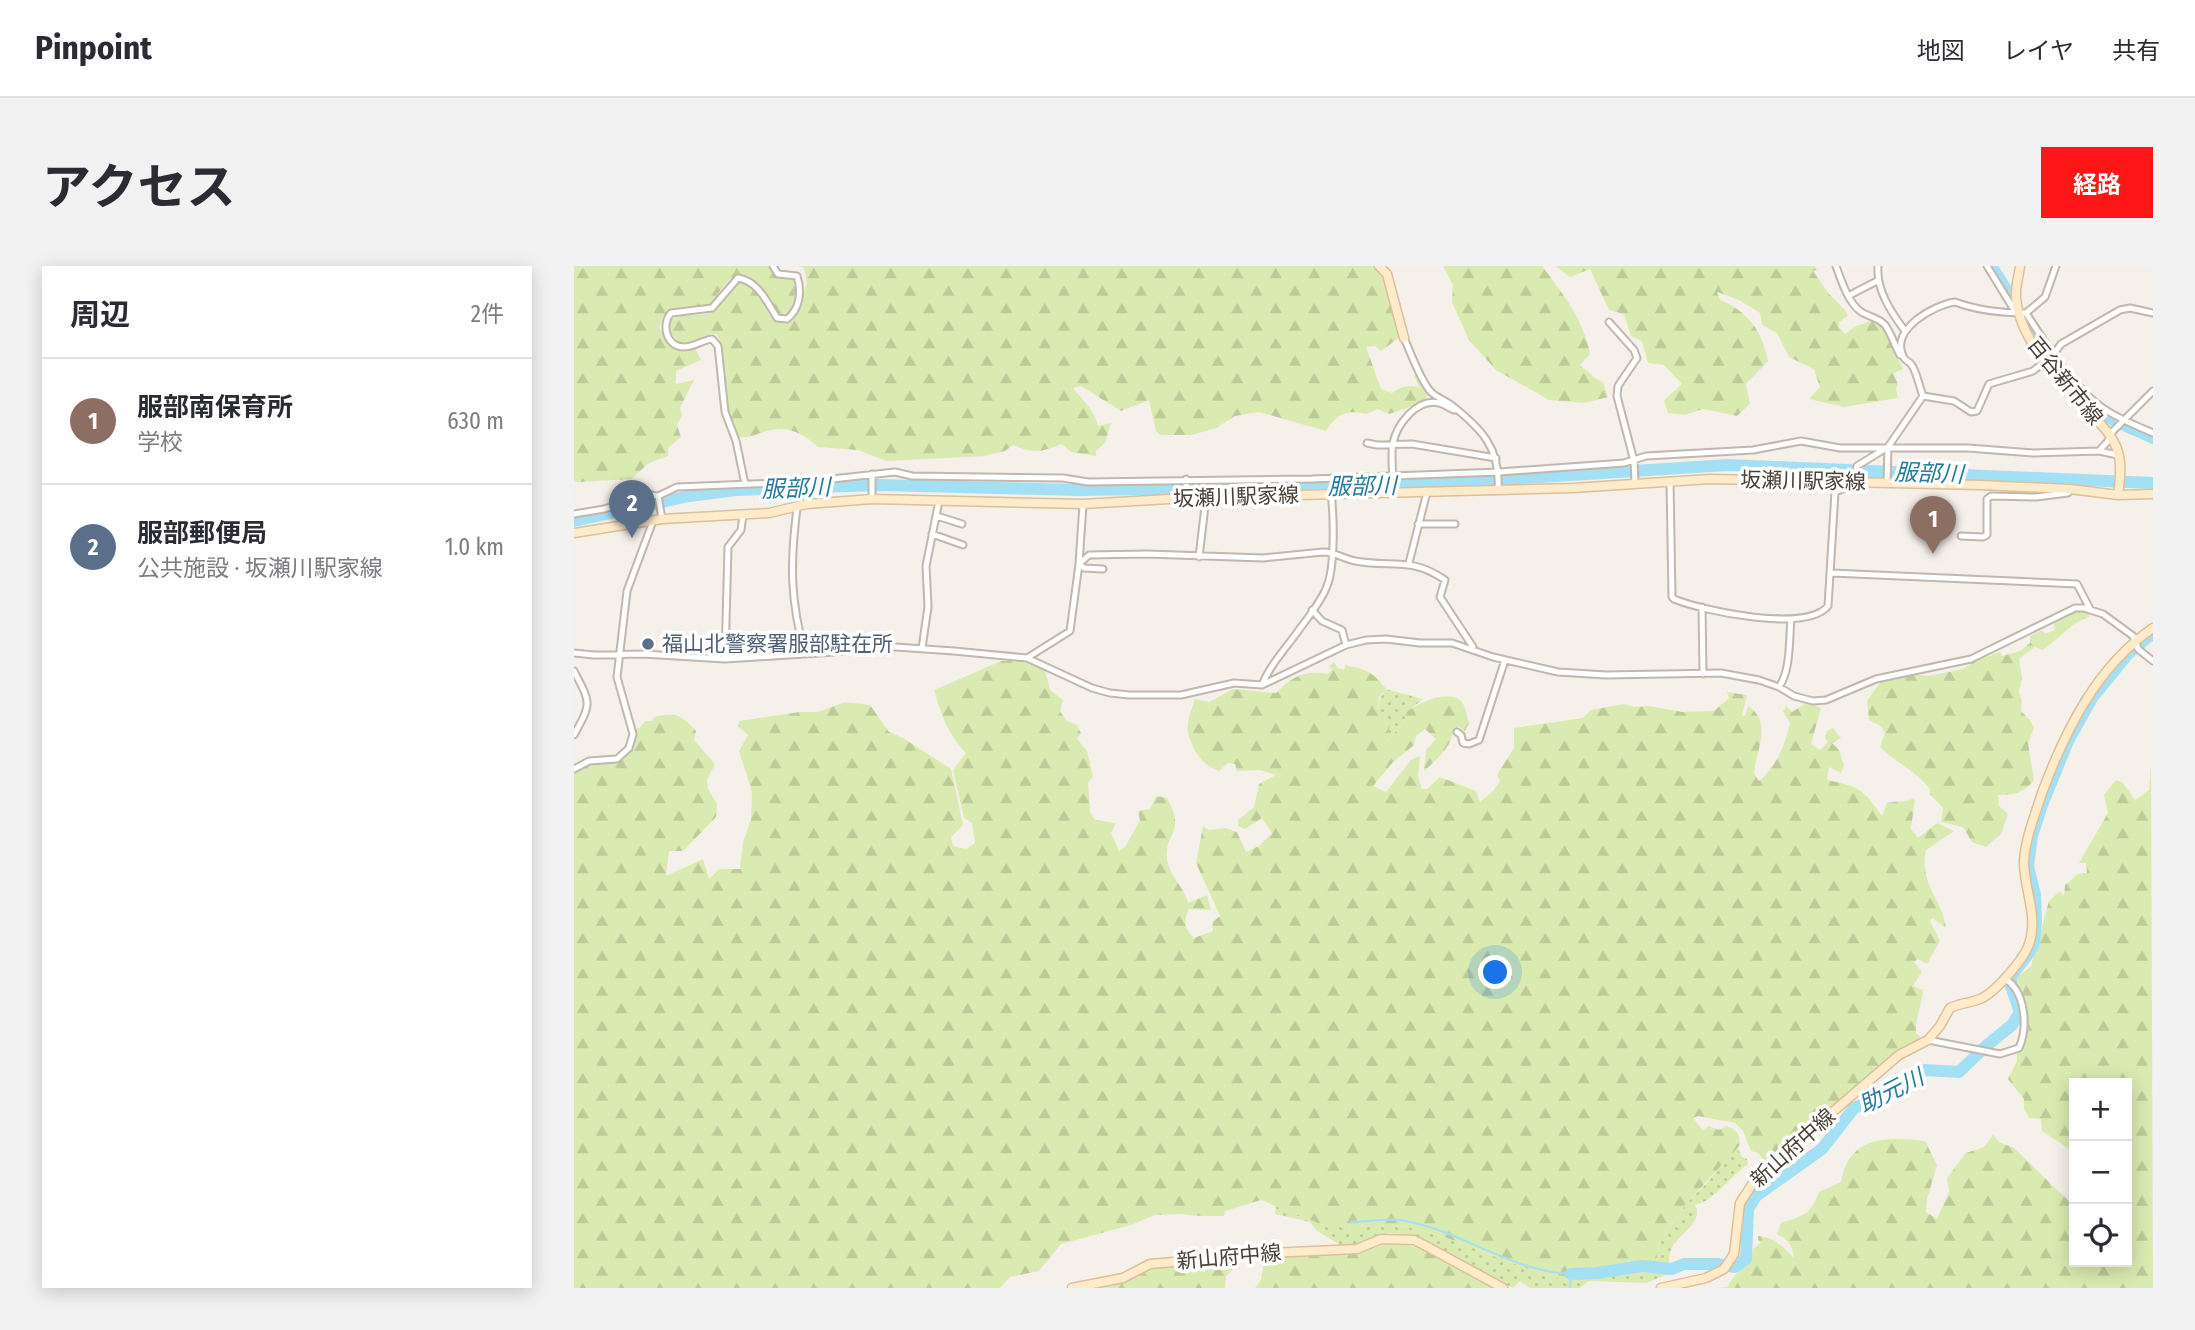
<!DOCTYPE html>
<html lang="ja">
<meta charset="utf-8">
<style>
:root{--surface:#fff;--page:#f2f2f3;--text:#2b2b33;--muted:#7c7c81;--line:#e1e1e2;--accent:#ff1718}
body{margin:0;font-family:"Fira Sans Condensed","Noto Sans JP",sans-serif;background:var(--page);color:var(--text)}
.controls{position:absolute;right:21px;bottom:21px;display:grid;overflow:hidden;border-radius:0px;box-shadow:0 4px 18px #0003}
.controls button{width:63px;height:63px;display:grid;place-items:center;padding:0;border:0;border-bottom:2px solid var(--line);background:var(--surface);color:var(--text);font:35px sans-serif}
.you{position:absolute;left:922px;top:707px;width:24px;height:24px;margin:-18px;border:5px solid #fff;border-radius:50%;background:#1a73e8;box-shadow:0 0 0 10px #1a73e833}
.badge{display:grid;place-items:center;width:46px;height:46px;border-radius:50%;background:var(--accent);color:#fff;font-size:23px;font-weight:700}
.pin{position:absolute;translate:-50% -58px;filter:drop-shadow(0 2px 4px #0008)}
.pin::after{content:'';position:absolute;top:37px;width:24px;height:21px;background:inherit;clip-path:polygon(0 0,100% 0,50% 100%)}
.list{margin:0;padding:0;list-style:none}
h2{display:flex;justify-content:space-between;align-items:center;height:91px;margin:0;padding:0 28px;font-size:30px}
h2 small{font-size:23px;font-weight:400;color:var(--muted)}
.list li{display:grid;grid-template-columns:46px 1fr auto;gap:21px;align-items:center;box-sizing:border-box;height:126px;padding:0 28px;border-top:2px solid var(--line)}
.list b{display:block;font-size:26px;white-space:nowrap}
.list p{margin:0;font-size:23px;white-space:nowrap;color:var(--muted)}
.list em{font-size:23px;font-style:normal;color:var(--muted)}
.icon{flex:none;width:38px;height:38px;fill:none;stroke:currentColor;stroke-width:2;stroke-linecap:round;stroke-linejoin:round}
.map{position:relative;flex:none;width:1579px;height:1022px;overflow:hidden;border-radius:0px}
header{display:flex;align-items:center;gap:42px;box-sizing:border-box;height:98px;padding:0 35px;background:var(--surface);border-bottom:2px solid var(--line)}
header strong{font-size:33px}
nav{display:flex;gap:38px;margin-inline-start:auto;font-size:24px}
.intro{display:flex;align-items:center;justify-content:space-between;box-sizing:border-box;height:168px;padding:0 42px}
h1{margin:0;font-size:49px}
.button{padding:18px 32px;border-radius:0px;background:var(--accent);color:#fff;font-size:24px;font-weight:700}
main{display:flex;gap:42px;padding:0 42px}
aside{flex:1;background:var(--surface);border-radius:0px;box-shadow:0 4px 18px #0003}
.map>svg:first-child{display:block}
</style>
<header>
<strong>Pinpoint</strong>
<nav><a>地図</a><a>レイヤ</a><a>共有</a></nav>
</header>
<div class="intro"><h1>アクセス</h1><a class="button">経路</a></div>
<main>
<aside>
<h2>周辺<small>2件</small></h2>
<ul class="list">
<li><span class="badge" style="background:#8d6e63">1</span><div><b>服部南保育所</b><p>学校</p></div><em>630 m</em></li>
<li><span class="badge" style="background:#5c6f8a">2</span><div><b>服部郵便局</b><p>公共施設 · 坂瀬川駅家線</p></div><em>1.0 km</em></li>
</ul>
</aside>
<div class="map">
<svg width="1579" height="1022" viewBox="0 0 1579 1022">
<defs>
<pattern id="green-dots" width="8" height="8" patternUnits="userSpaceOnUse" patternTransform="scale(1.75)"><rect width="8" height="8" fill="#daebb1"/><path d="M2 2h.1M6 6h.1" fill="none" stroke="#bdcb99" stroke-width="1.8" stroke-linecap="round"/></pattern>
<pattern id="forest-firs" width="22" height="20" patternUnits="userSpaceOnUse" patternTransform="scale(1.75)"><rect width="22" height="20" fill="#daebb1"/><path d="M5 1l3.5 6h-7zM16 11l3.5 6h-7z" fill="#bdcb99"/></pattern>
</defs>
<rect width="100%" height="100%" fill="#f6f0ea"/>
<!-- green -->
<path fill="url(#green-dots)" d="M812,423L849,433L833,446L830,456L810,479C807,461 798,439 812,423Z
M1163,881L1168,891L1173,893L1174,898C1156,910 1142,934 1121,939C1130,955 1107,967 1099,980C1094,987 1095,1000 1094,1008L1072,1017L1015,1015L1006,1022H956L946,1015L939,1022L838,969L814,967L785,979L768,980L743,965L736,956L701,948L702,940L749,959L767,953L776,961L775,967L793,957L803,961C837,948 944,1005 987,1013C1005,1016 1062,1003 1082,997L1086,974L1114,936L1133,917Z"/>
<!-- forest -->
<path fill="url(#forest-firs)" d="M0,0H194L204,12H219C223,25 221,35 215,46L206,48C196,38 177,2 161,10C151,15 143,31 135,40L97,44L89,50L85,62L97,80L112,86L121,82L127,94L102,105V118L120,114L106,142L108,149L103,159L107,171L94,182V190L75,197L57,213L5,216L0,215Z
M225,0H799L809,7L826,71L807,85L801,80L792,81L807,123L818,127C828,120 835,118 846,122L840,110L844,106L854,128L849,137L815,148L804,143L792,148C773,143 762,148 752,165L685,146L661,150L642,162L618,169H586L582,165L575,134L547,145L507,120L499,122C508,133 521,145 524,160L537,157L531,177L522,185V190L497,186L488,178C467,186 461,188 439,179L431,185L411,190L312,195L284,184L244,181C231,169 216,160 197,164C185,166 177,173 164,171L154,141L147,79L143,68C126,68 122,78 104,76L95,64L96,53C111,47 125,51 136,47C148,42 156,26 163,16C183,16 189,37 198,53L212,56L221,49L233,16L230,2Z
M869,0H968C988,27 1010,53 1016,88L1006,99L1021,112L1029,116L1034,131L1010,137L975,134L922,104L895,74L878,36L879,19Z
M981,0H1241L1243,4L1239,5L1255,28L1271,44L1274,50L1265,56V61L1271,68L1282,60L1300,54L1311,64L1329,103L1320,107L1324,119L1322,123L1324,132L1270,141L1235,133L1246,121L1240,103L1215,91L1203,67L1188,59L1186,47L1165,34L1143,26L1146,34C1175,46 1188,65 1194,95L1172,118L1176,138L1163,150L1129,143L1111,149L1094,147L1090,134L1108,118L1090,99L1074,97L1068,75L1057,70L1050,48L1035,44L1016,3L996,11Z
M1501,346H1514L1515,351C1492,359 1487,373 1468,384L1461,381L1445,393L1448,411L1445,426L1448,435L1447,445L1456,454L1460,462L1454,477L1460,514C1450,527 1440,529 1424,529L1425,540L1434,548L1427,568L1412,581L1398,576L1389,561L1367,556L1369,542L1356,528V523C1342,505 1322,497 1306,481L1311,466L1305,459L1295,454L1293,435L1307,415L1344,409L1355,410L1389,403L1401,395L1426,386L1428,390L1446,385L1456,377V370L1468,364L1471,368L1481,364L1479,357Z
M427,395H451L471,404L476,424L489,434L486,445L492,454L503,459L507,467L503,473L513,485L519,511L514,516L516,546L521,554L542,557L537,567L545,585L551,581L566,554L564,545L576,543L582,530L593,532C613,567 590,566 593,593C595,610 611,622 614,637L633,629L637,644L615,643C609,656 610,662 620,672L639,665L638,656L646,650L622,597L629,560L635,564L651,562L663,566L672,586L685,580L698,567L688,552L671,563L664,560V554L680,541L685,518L702,509L686,504L663,505L661,498L654,497L645,505C629,501 617,482 614,466C612,456 618,443 621,433L635,436L659,423L702,427C719,410 730,404 754,408L758,404L755,400L760,396L764,402L770,404L771,399C793,404 798,405 812,423L805,431L804,444L816,459L811,478L830,456L833,446C845,437 873,423 887,435C892,440 893,451 895,457L891,465L885,461L880,463C877,482 864,492 850,505L852,484L862,473L851,463L842,470L840,479L819,496L799,520L812,526L837,494L846,490L844,511L848,523H853L866,511L902,525L906,536L919,525L926,515L923,509L940,482V462L1009,452L1017,444L1050,438L1061,441L1075,440L1108,446L1140,445L1155,432L1153,426L1173,429L1168,450H1171L1174,440C1199,456 1182,484 1180,508L1185,515C1203,500 1211,479 1216,457L1209,445L1212,440L1218,446L1232,437L1247,442L1237,478L1246,484L1254,476L1251,472L1253,465L1259,462L1267,472L1258,477L1265,484L1270,499L1267,507L1255,501L1253,514C1286,521 1288,522 1308,550L1313,537C1322,535 1332,536 1341,532L1337,563L1344,572L1363,557L1380,565L1352,584C1351,589 1350,596 1351,601C1352,623 1370,640 1372,662L1358,652L1356,655L1366,675L1353,698L1344,693L1340,696L1348,706L1339,720L1349,724C1348,740 1341,751 1342,767L1348,773L1340,779H1331L1194,899L1184,887L1177,885L1169,865L1161,857L1124,850L1119,852L1129,864L1135,860L1145,864L1152,860C1163,863 1166,868 1166,879L1114,936L1086,974L1082,997C1062,1003 1005,1016 987,1013C944,1005 838,948 803,961L793,958L787,960L788,968L775,967L776,961L768,954L759,963L687,934L651,945L650,950H625L606,948L581,949L557,959L487,978L465,1005L436,1011L426,1022H0V507C23,488 38,507 60,478L61,463L66,462L71,455H78L80,451C101,446 108,449 122,465L120,474L141,498L133,514L134,523L143,538L142,551L109,585H95L92,610L129,593L135,613L145,603H166L169,576L177,554L178,526L165,485L174,469L164,460L165,455L226,446H244L271,436L296,439L315,466L329,472L377,503L389,559L377,571L379,580L392,583L401,577L398,557L390,552L379,504L392,487C374,468 367,449 360,424Z
M1577,498L1579,1022H1141L1154,1021C1158,1006 1178,1000 1179,983L1187,977L1184,974V970C1201,971 1209,981 1220,992C1218,979 1215,974 1203,968L1207,957C1230,949 1236,950 1245,926L1267,916C1275,869 1314,871 1351,875L1363,899L1353,933L1352,946L1363,953L1375,926L1373,912L1392,887L1410,881L1419,869L1425,876L1440,882L1500,940V996H1553V817H1500V886L1468,865L1467,853L1455,852L1450,843V833L1434,813L1443,795V786L1451,774L1452,754L1438,715L1457,700L1475,635L1486,625L1490,630L1491,619L1504,608L1513,607L1512,597H1505L1534,547L1530,529L1542,514L1549,517L1561,534L1575,524Z
M823,974L850,985L922,1022H681L687,1014L690,996L702,989L785,985L808,975Z
M652,992L664,999L652,1010L651,1022H520L551,1015L585,1000Z"/>
<g fill="none" stroke-linecap="round" stroke-linejoin="round">
<!-- stream -->
<path stroke="#a4e0f4" stroke-width="2" d="M777,956C798,956 816,951 837,956C892,968 940,1006 997,1008L996,1022"/>
<!-- river -->
<path stroke="#a4e0f4" stroke-width="12" d="M1418,1L1435,28
M1455,60C1471,85 1494,119 1516,138C1534,154 1558,162 1579,172
M0,255L115,230L162,224L304,219L504,224L827,220L1154,199L1579,217
M997,1008L1023,1007L1068,1000L1098,1003L1110,998H1143L1161,1001L1172,993L1174,943L1182,930L1248,883L1280,842L1327,822L1350,804L1385,806L1412,780L1438,759L1446,746L1437,720V710L1455,687L1460,677L1462,655L1461,629L1454,600L1458,570L1468,539L1494,475L1518,432L1554,388L1579,367"/>
<!-- street casing -->
<g stroke="#c2b7ac" stroke-width="9">
<path id="street" d="M1262,0C1267,14 1274,36 1286,45C1294,51 1304,51 1311,59C1317,67 1321,80 1326,89
M1304,0C1302,24 1317,46 1331,65
M1413,0L1442,47
M1276,29L1303,15
M1452,47C1473,79 1495,117 1526,140C1542,152 1561,159 1579,167
M1035,56L1060,84L1063,92L1044,120L1043,130L1060,195L1061,216
M830,72C837,87 846,114 857,126C862,131 870,134 876,138C907,162 927,182 924,224
M1349,130C1345,120 1343,106 1337,98C1334,95 1330,94 1329,90C1316,63 1360,39 1381,36C1405,45 1427,47 1452,47L1471,31L1482,0
M793,177L803,179L838,178L922,192
M1525,185L1534,175L1539,165L1579,125
M298,208V233
M612,213L613,232
M1096,215L1098,331L1100,333C1129,345 1232,367 1254,340L1261,226C1279,219 1280,219 1283,200L1314,181L1349,130L1380,135L1397,146L1403,145L1415,118L1459,105L1479,89L1487,78L1546,44L1556,42L1579,47
M231,216L233,238
M1313,216L1314,181
M171,218L162,175L151,146L144,80L138,73C129,74 120,81 110,81C92,81 87,58 97,47L138,42L164,12C184,15 193,36 203,52L213,53C226,43 228,25 223,10L204,8L199,0
M819,227C820,211 816,192 819,177C823,158 843,132 865,137C870,138 875,142 880,144
M84,230L88,253
M223,242C216,297 216,334 231,388
M0,248L30,243L77,229L84,230L103,221L231,216L321,206L338,210L489,212L514,216L738,213L925,206L1050,197L1072,190L1179,184L1227,175L1266,182H1394L1459,187L1525,185L1544,189
M363,250L388,258
M844,258H881
M358,268L389,279
M1387,270L1409,271L1413,269V233L1417,230L1462,231L1494,227L1496,223
M625,291L632,232
M835,297L853,226
M505,298L515,289L573,288L689,292L749,286C761,286 770,293 781,295C818,302 836,290 871,314L866,331L899,381L898,383
M505,298L510,302L529,303
M1258,307L1503,318L1516,343
M1128,341L1129,408
M738,344L748,355L768,364L772,379
M348,382L354,341L352,300L365,235
M0,387L20,389L69,388L151,393L261,386L307,380L380,385L453,392L518,422L536,427L555,429H607L660,417L688,419L772,379L792,374L812,373L846,377H878L919,391L984,406L1032,409L1147,407L1185,414L1205,421L1220,430L1239,435L1252,434L1302,413L1397,393L1501,342H1510L1529,348L1559,370L1564,383L1579,395
M453,392L496,365L505,298L509,238
M151,393L154,281L167,264L169,249
M0,405C17,438 18,436 0,469
M688,419C697,397 714,380 727,361C736,349 748,334 753,320C761,301 760,249 757,228
M1205,421C1217,404 1215,373 1217,353
M883,466L887,469L889,477L895,478L905,474L931,394
M0,503L15,495L43,493L55,482L59,468L43,411L53,325L79,255
M1354,774L1426,788L1445,782C1454,761 1452,725 1430,712"/>
</g>
<!-- secondary casing -->
<g stroke="#dbc09a" stroke-width="11">
<path id="secondary" d="M805,0L813,8L830,72
M1446,0C1445,10 1441,21 1442,32C1446,77 1488,115 1516,147C1527,158 1540,171 1544,186C1548,199 1546,215 1544,229
M0,267L88,253L195,247L233,238L298,233L509,238L613,232L999,222L1136,213L1406,219L1496,223L1544,229L1579,228
M498,1022L549,1012L576,998L635,993L650,989L783,983L807,973L840,974L852,980L929,1022
M1087,1022L1132,1012L1150,1003L1160,988L1166,937L1183,911L1325,789L1354,774L1366,760L1376,742C1386,737 1396,737 1406,733C1421,727 1450,693 1455,678C1465,649 1449,621 1450,594C1452,571 1461,549 1468,527C1491,465 1523,400 1579,362"/>
</g>
<!-- street -->
<use href="#street" stroke="#fff" stroke-width="5"/>
<!-- secondary -->
<use href="#secondary" stroke="#ffeaca" stroke-width="8"/>
</g>
<!-- markers -->
<circle fill="#5c6f8a" stroke="#fff" stroke-width="2.5" cx="74" cy="378" r="7"/>
<g text-anchor="middle" dominant-baseline="central" stroke-width="7" stroke-linejoin="round" paint-order="stroke">
<!-- street labels -->
<g font-size="21" fill="#4a4037" stroke="#fff">
<text transform="translate(1491 115) rotate(51)">百谷新市線</text>
<text transform="translate(1229 215) rotate(1)">坂瀬川駅家線</text>
<text transform="translate(662 231) rotate(-2)">坂瀬川駅家線</text>
<text transform="translate(1219 882) rotate(-42)">新山府中線</text>
<text transform="translate(655 991) rotate(-5)">新山府中線</text>
</g>
<!-- service labels -->
<g font-size="21" fill="#4e5e75" stroke="#fff" text-anchor="start">
<text x="88" y="378">福山北警察署服部駐在所</text>
</g>
<!-- water labels -->
<g font-size="23" font-style="italic" fill="#247b9b" stroke="#fff">
<text transform="translate(1355 207) rotate(2)">服部川</text>
<text transform="translate(788 220) rotate(-1)">服部川</text>
<text transform="translate(222 222) rotate(-2)">服部川</text>
<text transform="translate(1317 825) rotate(-27)">助元川</text>
</g>
</g>
</svg>
<div class="controls">
<button>+</button>
<button>−</button>
<button><svg class="icon" aria-label="locate" viewBox="0 0 24 24"><circle cx="12" cy="12" r="6"/><path d="M12 2v4M12 18v4M2 12h4M18 12h4"/></svg></button>
</div>
<div class="you"></div>
<div class="pin badge" style="left:1359px;top:288px;background:#8d6e63">1</div>
<div class="pin badge" style="left:58px;top:272px;background:#5c6f8a">2</div>
</div>
</main>
